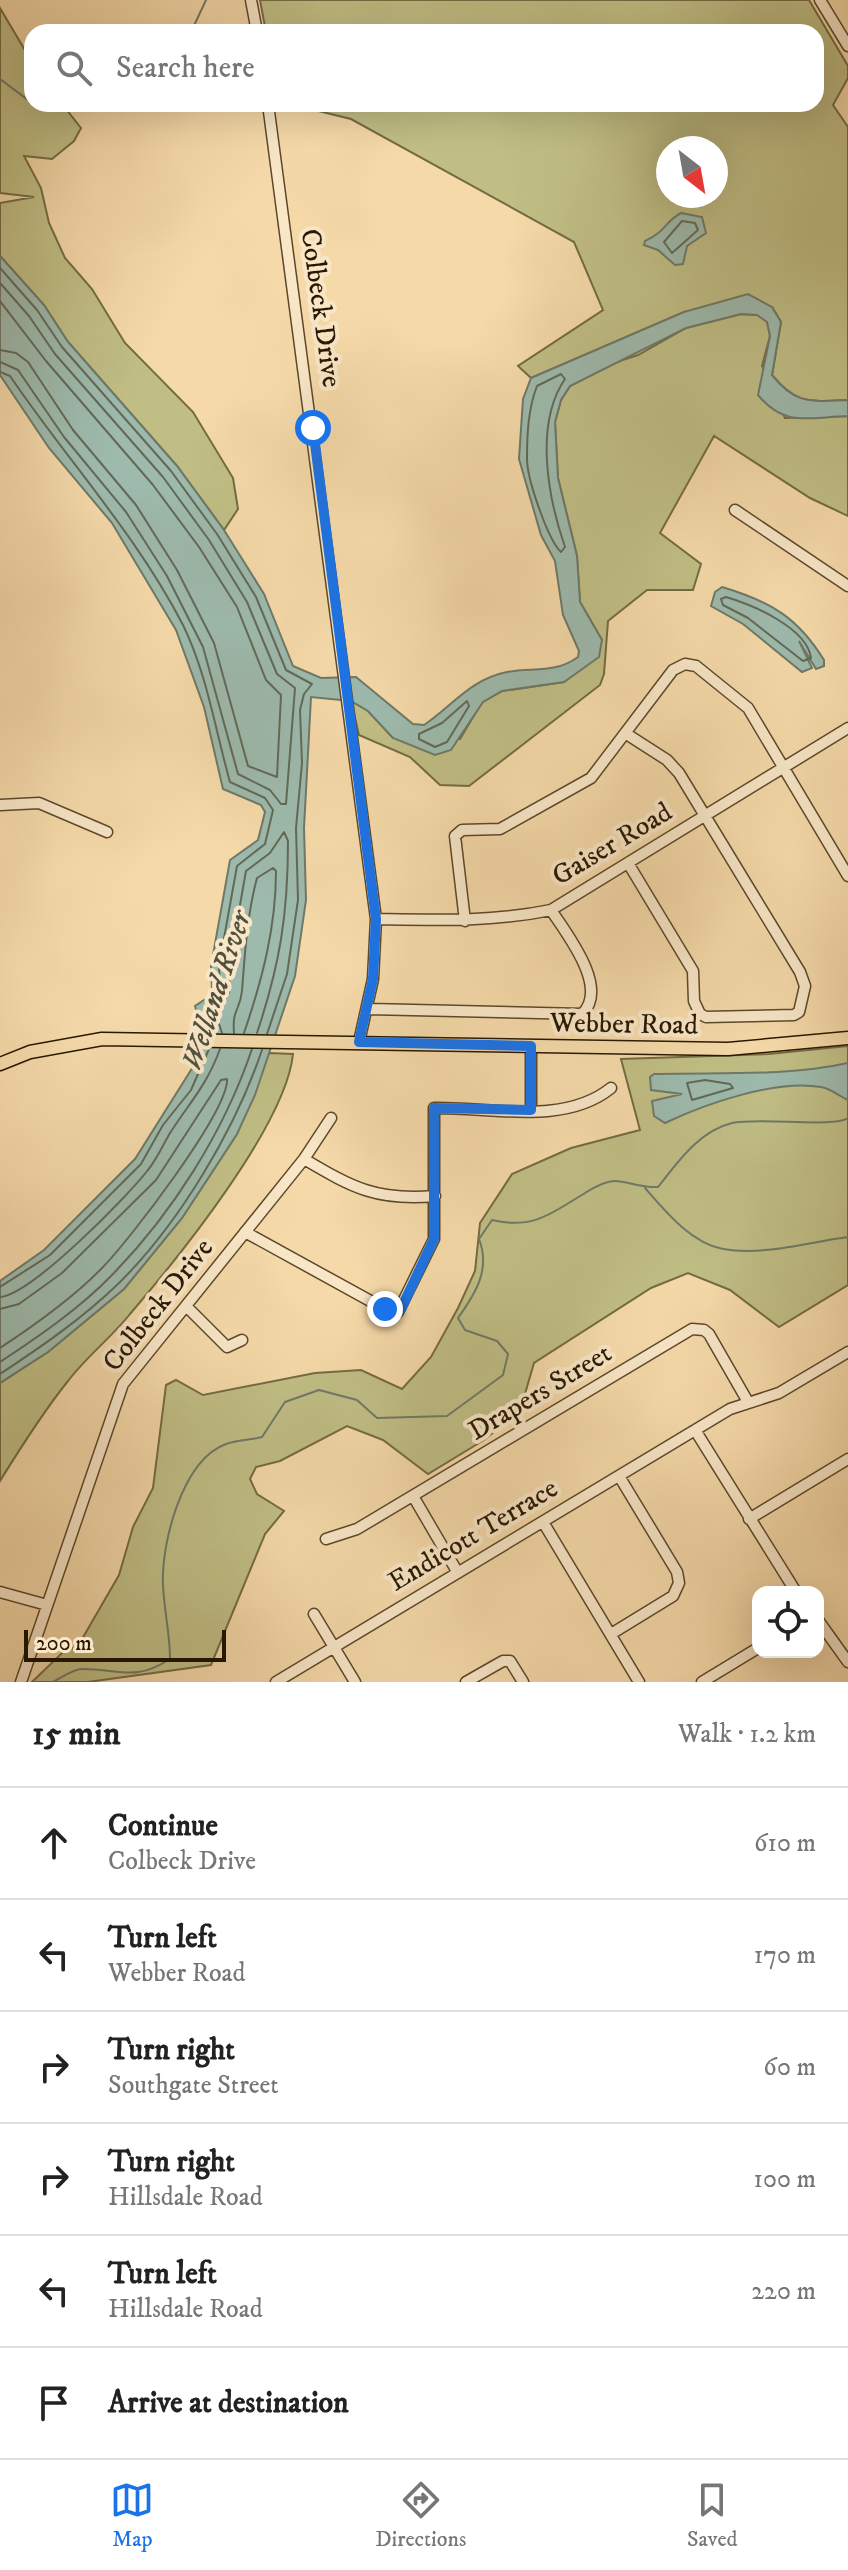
<!DOCTYPE html>
<meta charset="utf-8">
<style>
:root{--surface:#fff;--page:#f2f2f2;--text:#222;--muted:#767676;--line:#e0e0e0;--accent:#1a73e8}
body{margin:0;font-family:"IM FELL DW Pica",serif;background:var(--page);color:var(--text)}
.controls{position:absolute;right:24px;bottom:24px;display:grid;overflow:hidden;border-radius:16px;box-shadow:0 8px 32px #0002}
.controls button{width:72px;height:72px;display:grid;place-items:center;padding:0;border:0;border-bottom:2px solid var(--line);background:var(--surface);color:var(--text);font:40px sans-serif}
.compass{position:absolute;left:656px;top:136px;width:72px;height:72px;border-radius:50%;background:var(--surface);box-shadow:0 8px 32px #0002;rotate:149deg}
.scale{position:absolute;left:24px;bottom:20px;width:202px;box-sizing:border-box;padding-left:8px;border:4px solid #281801;border-top:0;font-size:22px;line-height:28px;white-space:nowrap;color:#281801;-webkit-text-stroke:6px #f8e6c7;paint-order:stroke}
.stop{position:absolute;width:24px;height:24px;margin:-18px;border:6px solid #1a73e8;border-radius:50%;background:#fff}
.stop.end{background:#1a73e8;border-color:#fff;box-shadow:0 2px 8px #0008}
.list{margin:0;padding:0;list-style:none}
h2{display:flex;justify-content:space-between;align-items:center;height:104px;margin:0;padding:0 32px;font-size:34px}
h2 small{font-size:26px;font-weight:400;color:var(--muted)}
.list li{display:grid;grid-template-columns:52px 1fr auto;gap:24px;align-items:center;box-sizing:border-box;height:112px;padding:0 32px;border-top:2px solid var(--line)}
.list b{display:block;font-size:30px;white-space:nowrap}
.list p{margin:0;font-size:26px;white-space:nowrap;color:var(--muted)}
.list em{font-size:26px;font-style:normal;color:var(--muted)}
.icon{flex:none;width:44px;height:44px;fill:none;stroke:currentColor;stroke-width:2;stroke-linecap:round;stroke-linejoin:round}
.map{position:relative;flex:none;width:848px;height:1682px;overflow:hidden}
.search{position:absolute;background:var(--surface);box-shadow:0 8px 32px #0002;left:24px;right:24px;top:24px;height:88px;display:flex;align-items:center;gap:20px;box-sizing:border-box;padding:0 28px;border-radius:24px;color:var(--muted);font-size:30px}
.sheet{height:776px;background:var(--surface)}
nav{display:flex;justify-content:space-around;align-items:center;box-sizing:border-box;height:112px;border-top:2px solid var(--line);background:var(--surface);font-size:22px;color:var(--muted)}
nav a{display:grid;justify-items:center;gap:4px}
nav .on{color:var(--accent)}
.map>svg:first-child{display:block}
</style>
<div class="map">
<svg width="848" height="1682" viewBox="0 0 848 1682">
<rect width="100%" height="100%" fill="#f5d9a9"/>
<filter id="stains"><feTurbulence type="fractalNoise" baseFrequency=".0025" numOctaves="4"/><feColorMatrix values="0 0 0 0 .2 0 0 0 0 .09 0 0 0 0 .02 0 0 0 .5 -.17"/></filter>
<radialGradient id="worn" r=".72"><stop offset=".6" stop-color="#630" stop-opacity="0"/><stop offset="1" stop-color="#630" stop-opacity=".3"/></radialGradient>
<!-- green -->
<path fill="#c0be85" stroke="#746b43" stroke-width="2" fill-rule="evenodd" d="M260,0H809L848,66V78L833,105L848,127V400C811,401 797,406 772,375L781,322L772,307L684,312L531,378L518,366L603,310L574,242L351,119L290,104H816V32H266ZM668,148H716V196H668Z
M0,8L32,62V104H62L81,128L74,141L52,159L24,156L41,188L49,223L65,258L92,289L125,343L193,412L233,478L238,509L224,530L177,466L68,342L44,305L0,256V203L34,197L0,193Z
M741,314L757,315L767,321L770,336L762,366L785,418L848,416V516L810,498L714,436L660,533L701,564L693,590H647L608,621L604,674L600,685L469,786L440,785L410,757L359,735L351,701L368,711L393,738L460,739L482,702L502,691L564,682L602,640L580,602L577,556L558,478L555,422L561,400L570,386L613,363L638,355L686,328Z
M848,1046V1285L779,1327L730,1290L688,1273L651,1288L534,1363L520,1411L484,1440L428,1474L383,1440L347,1426L280,1461L256,1467L250,1479L257,1494L284,1511L265,1534L211,1665L88,1682H32L63,1652L78,1646L119,1575L133,1527L153,1488L166,1385L176,1380L203,1395L315,1373L361,1370L402,1389L431,1357L458,1308L475,1271L480,1223L512,1174L571,1148L640,1130L621,1059L769,1054Z
M269,1053L293,1054C286,1125 178,1258 130,1314C111,1338 86,1357 68,1381C43,1412 21,1447 0,1481V1383L48,1352L124,1289L182,1218L237,1134Z"/>
<!-- water -->
<path fill="#9dbaad" stroke="#6e7968" stroke-width="2" d="M681,213L702,217L706,233L687,246L683,264L675,265L658,250L644,245L645,241C667,231 664,222 681,213Z
M0,256L44,305L68,342L177,466L224,530L264,594L293,666L321,678L356,677L413,724L424,725C452,706 471,679 507,672C532,667 555,674 578,657L579,651L563,615L555,561L541,535L519,459L523,399L531,378L684,312L748,294L772,307L781,322L772,375C797,406 811,401 848,400V416C809,417 785,428 758,395L770,336L767,322L757,315L741,314L686,328L570,386L561,400L555,422L558,478L577,556L580,602L602,640L599,657L564,682L502,691L483,702L451,750L435,755L393,738L368,711L351,701L311,697L304,828L306,900L295,976L255,1095L237,1134L182,1218L124,1289L48,1352L0,1383V1281L44,1250L135,1159L196,1062L204,1039L195,1006L207,998L212,989L211,966L230,860L258,840L265,812L261,805L223,789L204,707L176,630L112,523L49,448L0,375Z
M722,587C772,602 798,618 824,660V666L816,669L799,641L812,668L802,672L743,624L711,606L715,592Z
M848,1063V1100C839,1096 830,1088 821,1087C776,1079 705,1104 665,1123L654,1116L652,1101L682,1094L651,1090L650,1077L654,1074C719,1072 784,1077 848,1063Z"/>
<g fill="none" stroke-linecap="round" stroke-linejoin="round">
<!-- shore -->
<path stroke="#626957" stroke-width="2" d="M682,221L695,223L698,230L672,253L664,242Z
M0,268L37,310L62,347L171,471L217,534L256,597L286,670L312,684L304,694L300,710L302,763L296,828L298,900L287,974L267,1034
M0,283L29,316L55,354L163,477L209,540L247,602L277,674L295,688L286,804H281L270,790L238,774L203,647L167,576L126,512L64,437L18,370L0,362
M0,301L46,361L153,485L199,547L237,607L266,680L281,695L277,777L248,766L214,643L177,570L136,505L73,430L28,362L16,353L0,350
M0,372L10,376C67,460 136,534 183,625C207,674 215,729 230,782L265,798L273,810L265,844L237,866L219,966L220,991L204,1011L212,1033
M561,374L565,379C534,424 548,498 565,547L561,552C548,540 527,479 527,459C527,435 528,409 537,386Z
M726,597C753,605 807,628 811,658L803,661L748,618L723,605L721,599Z
M467,701L469,706L447,742L435,747L419,739V734L442,723Z
M222,1033L216,1015L229,993V967L246,871L270,853L284,832L288,841C288,914 280,964 257,1033
M234,1033C232,1008 240,1011 242,991C245,953 247,915 257,878L273,868L276,871C276,928 262,980 244,1033
M705,1080L730,1084L733,1088L692,1100L687,1083Z
M0,1287L50,1255L141,1164L163,1125L191,1090L209,1049
M0,1297C31,1295 127,1197 148,1170C157,1159 163,1145 170,1133C190,1102 207,1085 220,1049
M0,1309L19,1304L62,1273L156,1180L221,1080L227,1079C229,1111 128,1242 102,1268C73,1298 35,1325 0,1348
M0,1362C38,1337 79,1309 111,1276C172,1214 224,1132 252,1049
M0,1374C41,1347 83,1318 118,1284C179,1224 235,1130 262,1050"/>
<!-- stream -->
<path stroke="#6e7968" stroke-width="2" d="M191,32L206,0
M0,79L32,103
M34,104L63,109L96,104
M645,1188C665,1211 691,1243 723,1249C763,1256 809,1242 848,1237
M53,1682C61,1678 73,1669 82,1669C122,1669 134,1682 170,1659C170,1634 164,1610 163,1585C161,1544 182,1460 226,1444C237,1440 251,1440 262,1437L285,1402L319,1390L357,1400L377,1418L447,1416L503,1375L508,1354L497,1341L465,1330L458,1318C475,1294 491,1270 479,1239L492,1220C533,1230 552,1213 585,1193C593,1188 605,1181 615,1181C627,1181 641,1188 658,1187C678,1162 699,1131 732,1123C758,1117 835,1128 848,1118"/>
<!-- minor casing -->
<g stroke="#5b482b" stroke-width="13">
<path id="minor" d="M251,0L257,32
M820,0L848,46
M268,104L376,919L373,979L359,1042
M735,510L848,586
M625,733L667,760L679,773L800,972L805,986L799,1012L794,1015L706,1017L700,1014L694,1001L693,971L628,863
M0,805L39,803L107,832
M376,919C436,920 493,922 551,910L848,728
M465,921L455,836L462,830L500,829L591,778L673,670L685,664L696,666L748,708L848,876
M369,1009L582,1014C610,988 566,933 551,910
M531,1046V1110
M304,1159C353,1188 377,1201 435,1196
M245,1232L385,1309L398,1312L434,1239V1108C490,1107 564,1126 611,1088
M186,1306L227,1347L242,1340
M695,1430L796,1592
M413,1496L458,1573
M749,1519L848,1459
M543,1522L639,1682
M326,1539L357,1529L692,1329L704,1330L709,1334L748,1402
M0,1592L47,1605
M314,1614L355,1682
M818,1620L848,1662
M611,1634L673,1596L679,1583L677,1572L619,1476
M21,1682L123,1384L304,1159L331,1118
M276,1682L730,1409L779,1393L848,1352
M466,1682L503,1661H510L523,1682
M702,1682L758,1648"/>
</g>
<!-- major casing -->
<g stroke="#281801" stroke-width="15">
<path id="major" d="M0,1064L30,1052L102,1039L728,1049L848,1038"/>
</g>
<!-- minor -->
<use href="#minor" stroke="#f8e6c7" stroke-width="10"/>
<!-- major -->
<use href="#major" stroke="#f5d9a9" stroke-width="12"/>
</g>
<g fill="none" stroke-linecap="round" stroke-linejoin="round">
<!-- route -->
<path stroke="#1a73e8" stroke-width="10" d="M313,428L376,919L373,979L359,1042L531,1046V1110L434,1108V1239L401,1309L392,1312L385,1309"/>
</g>
<g text-anchor="middle" dominant-baseline="central" stroke-width="8" stroke-linejoin="round" paint-order="stroke">
<!-- street labels -->
<g font-size="28" fill="#281801" stroke="#f8e6c7">
<text transform="translate(321 308) rotate(82)">Colbeck Drive</text>
<text transform="translate(612 844) rotate(-31)">Gaiser Road</text>
<text transform="translate(624 1024) rotate(1)">Webber Road</text>
<text transform="translate(158 1305) rotate(-52)">Colbeck Drive</text>
<text transform="translate(540 1392) rotate(-31)">Drapers Street</text>
<text transform="translate(473 1535) rotate(-31)">Endicott Terrace</text>
</g>
<!-- water labels -->
<g font-size="30" font-style="italic" fill="#51513d" stroke="#f8e6c7">
<text transform="translate(217 991) rotate(-72)">Welland River</text>
</g>
</g>
<rect width="100%" height="100%" filter="url(#stains)"/>
<rect width="100%" height="100%" fill="url(#worn)"/>
</svg>
<div class="controls">
<button><svg class="icon" aria-label="locate" viewBox="0 0 24 24"><circle cx="12" cy="12" r="6"/><path d="M12 2v4M12 18v4M2 12h4M18 12h4"/></svg></button>
</div>
<svg class="compass" viewBox="-18 -18 36 36"><path d="M0-13l5 13h-10z" fill="#e53935"/><path d="M0 13l5-13h-10z" fill="#767676"/></svg>
<div class="scale">200 m</div>
<div class="stop" style="left:313px;top:428px"></div>
<div class="stop end" style="left:385px;top:1309px"></div>
<div class="search"><svg class="icon" aria-label="search" viewBox="0 0 24 24"><circle cx="10" cy="10" r="6"/><path d="M15 15l6 6"/></svg>Search here</div>
</div>
<section class="sheet">
<h2>15 min<small>Walk · 1.2 km</small></h2>
<ul class="list">
<li><svg class="icon" aria-label="ahead" viewBox="0 0 24 24"><path d="M12 20V5M6 11l6-6 6 6"/></svg><div><b>Continue</b><p>Colbeck Drive</p></div><em>610 m</em></li>
<li><svg class="icon" aria-label="left" viewBox="0 0 24 24"><path d="M17 20v-9H6M10 6l-5 5 5 5"/></svg><div><b>Turn left</b><p>Webber Road</p></div><em>170 m</em></li>
<li><svg class="icon" aria-label="right" viewBox="0 0 24 24"><path d="M7 20v-9h11M14 6l5 5-5 5"/></svg><div><b>Turn right</b><p>Southgate Street</p></div><em>60 m</em></li>
<li><svg class="icon" aria-label="right" viewBox="0 0 24 24"><path d="M7 20v-9h11M14 6l5 5-5 5"/></svg><div><b>Turn right</b><p>Hillsdale Road</p></div><em>100 m</em></li>
<li><svg class="icon" aria-label="left" viewBox="0 0 24 24"><path d="M17 20v-9H6M10 6l-5 5 5 5"/></svg><div><b>Turn left</b><p>Hillsdale Road</p></div><em>220 m</em></li>
<li><svg class="icon" aria-label="arrive" viewBox="0 0 24 24"><path d="M6 21V4h12l-3 4 3 4H6"/></svg><div><b>Arrive at destination</b></div></li>
</ul>
</section>
<nav>
<a class="on"><svg class="icon" aria-label="map" viewBox="0 0 24 24"><path d="M3 6l6-2 6 2 6-2v14l-6 2-6-2-6 2zM9 4v14M15 6v14"/></svg>Map</a>
<a><svg class="icon" aria-label="directions" viewBox="0 0 24 24"><path d="M12 3l9 9-9 9-9-9zM9 14v-3h6M13 9l2 2-2 2"/></svg>Directions</a>
<a><svg class="icon" aria-label="saved" viewBox="0 0 24 24"><path d="M7 4h10v16l-5-4-5 4z"/></svg>Saved</a>
</nav>
